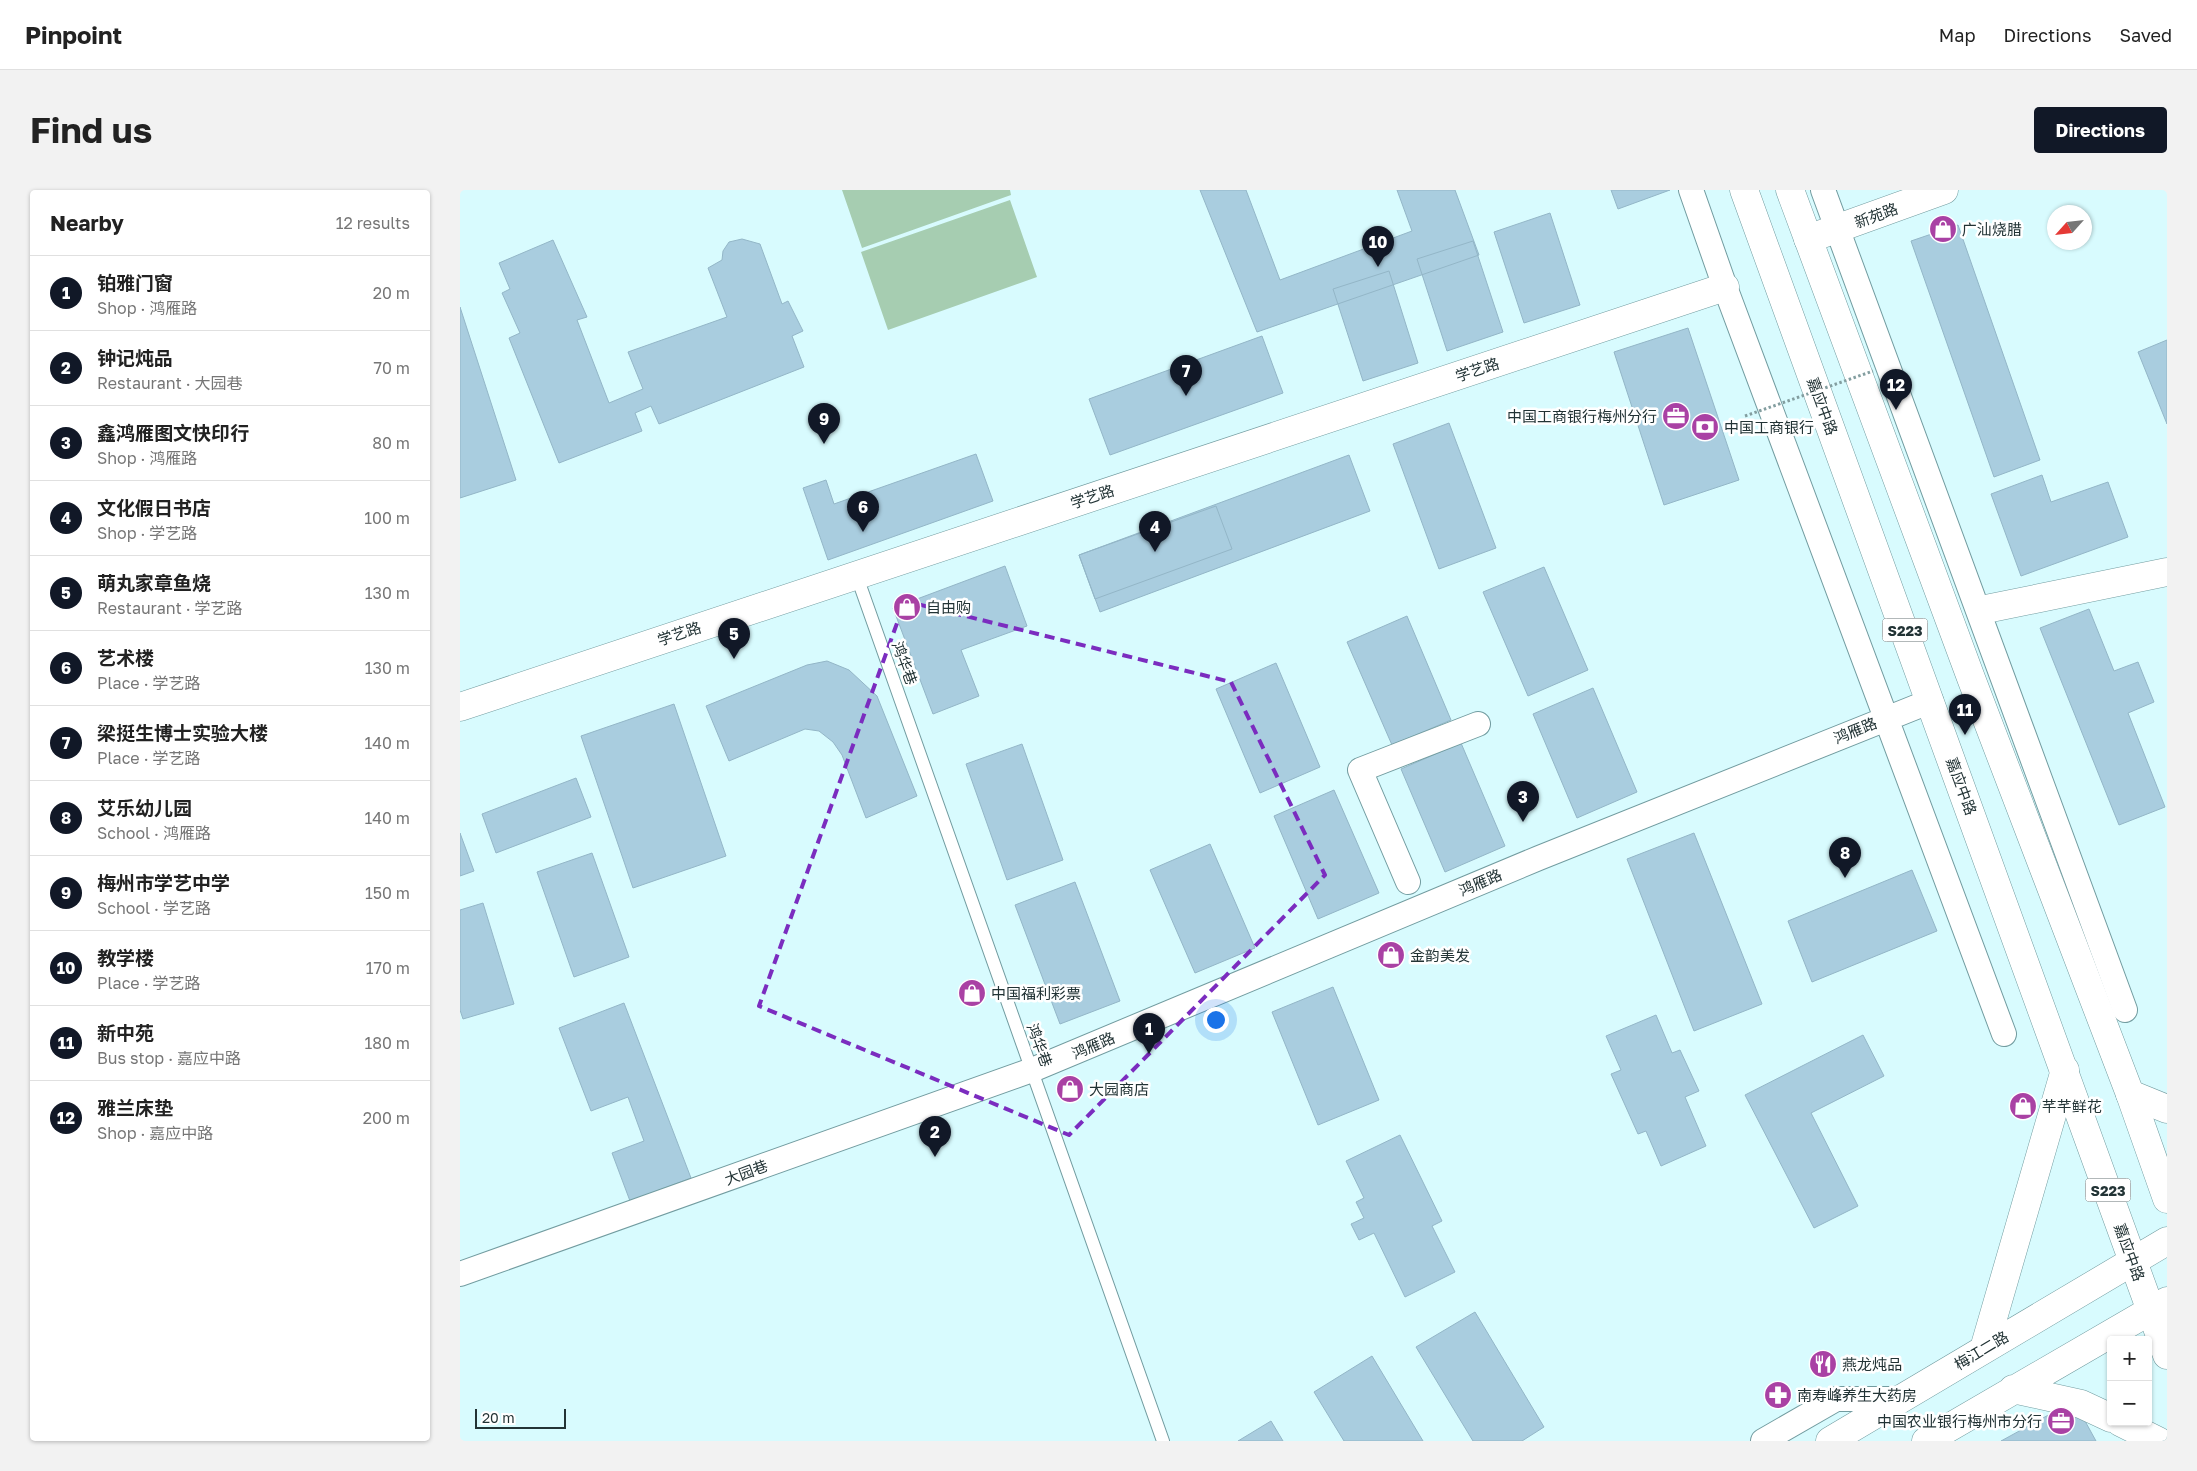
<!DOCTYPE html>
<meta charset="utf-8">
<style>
:root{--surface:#fff;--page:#f2f2f2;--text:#222;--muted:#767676;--line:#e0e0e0;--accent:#111827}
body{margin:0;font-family:"Golos Text","Noto Sans SC",sans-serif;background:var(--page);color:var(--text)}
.controls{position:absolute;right:15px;bottom:15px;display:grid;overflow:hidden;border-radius:5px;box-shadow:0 1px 4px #0004}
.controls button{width:45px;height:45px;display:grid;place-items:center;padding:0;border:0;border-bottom:1px solid var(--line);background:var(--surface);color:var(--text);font:25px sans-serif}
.compass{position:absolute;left:1587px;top:15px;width:45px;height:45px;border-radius:50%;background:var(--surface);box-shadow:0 1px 4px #0004;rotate:243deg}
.scale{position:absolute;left:15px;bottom:12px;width:91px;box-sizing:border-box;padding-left:5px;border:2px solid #223335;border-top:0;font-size:14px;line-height:18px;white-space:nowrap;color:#223335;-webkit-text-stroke:4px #fff;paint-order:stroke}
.you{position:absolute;left:755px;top:829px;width:18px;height:18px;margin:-12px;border:4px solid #fff;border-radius:50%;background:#1a73e8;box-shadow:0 0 0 8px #1a73e833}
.badge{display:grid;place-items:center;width:32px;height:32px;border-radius:50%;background:var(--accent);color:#fff;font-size:16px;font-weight:700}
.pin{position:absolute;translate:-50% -41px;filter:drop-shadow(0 1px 2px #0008)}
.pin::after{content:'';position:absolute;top:26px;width:18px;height:15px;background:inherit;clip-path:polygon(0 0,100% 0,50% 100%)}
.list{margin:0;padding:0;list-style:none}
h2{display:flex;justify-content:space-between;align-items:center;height:65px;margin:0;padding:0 20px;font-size:21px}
h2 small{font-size:16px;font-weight:400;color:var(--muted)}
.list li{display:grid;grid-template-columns:32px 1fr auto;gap:15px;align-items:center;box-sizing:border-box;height:75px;padding:0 20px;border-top:1px solid var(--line)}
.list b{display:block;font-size:19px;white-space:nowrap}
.list p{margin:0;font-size:16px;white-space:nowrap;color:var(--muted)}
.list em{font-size:16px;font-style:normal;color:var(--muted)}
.map{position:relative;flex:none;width:1707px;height:1251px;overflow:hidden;border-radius:5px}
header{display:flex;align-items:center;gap:30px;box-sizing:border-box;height:70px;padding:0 25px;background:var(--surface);border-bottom:1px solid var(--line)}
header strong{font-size:24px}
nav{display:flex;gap:28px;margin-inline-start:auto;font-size:18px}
.intro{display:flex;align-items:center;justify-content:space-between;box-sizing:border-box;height:120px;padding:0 30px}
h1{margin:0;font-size:35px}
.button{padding:12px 22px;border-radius:5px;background:var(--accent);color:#fff;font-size:18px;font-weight:700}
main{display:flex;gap:30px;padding:0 30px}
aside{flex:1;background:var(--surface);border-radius:5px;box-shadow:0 1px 4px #0004}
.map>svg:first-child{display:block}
</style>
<header>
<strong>Pinpoint</strong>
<nav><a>Map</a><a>Directions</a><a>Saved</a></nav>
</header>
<div class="intro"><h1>Find us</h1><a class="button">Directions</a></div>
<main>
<aside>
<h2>Nearby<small>12 results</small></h2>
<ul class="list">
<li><span class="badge">1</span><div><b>铂雅门窗</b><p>Shop · 鸿雁路</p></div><em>20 m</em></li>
<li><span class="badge">2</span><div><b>钟记炖品</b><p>Restaurant · 大园巷</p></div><em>70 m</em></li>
<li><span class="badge">3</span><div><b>鑫鸿雁图文快印行</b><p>Shop · 鸿雁路</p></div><em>80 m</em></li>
<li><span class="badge">4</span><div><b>文化假日书店</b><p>Shop · 学艺路</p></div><em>100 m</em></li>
<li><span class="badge">5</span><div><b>萌丸家章鱼烧</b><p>Restaurant · 学艺路</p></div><em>130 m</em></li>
<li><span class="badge">6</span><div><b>艺术楼</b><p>Place · 学艺路</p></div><em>130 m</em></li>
<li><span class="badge">7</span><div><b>梁挺生博士实验大楼</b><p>Place · 学艺路</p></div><em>140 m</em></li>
<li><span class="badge">8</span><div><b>艾乐幼儿园</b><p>School · 鸿雁路</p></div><em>140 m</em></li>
<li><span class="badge">9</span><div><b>梅州市学艺中学</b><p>School · 学艺路</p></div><em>150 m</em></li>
<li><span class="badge">10</span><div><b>教学楼</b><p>Place · 学艺路</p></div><em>170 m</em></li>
<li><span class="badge">11</span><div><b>新中苑</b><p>Bus stop · 嘉应中路</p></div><em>180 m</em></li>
<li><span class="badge">12</span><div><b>雅兰床垫</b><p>Shop · 嘉应中路</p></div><em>200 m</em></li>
</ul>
</aside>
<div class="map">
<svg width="1707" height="1251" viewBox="0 0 1707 1251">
<rect width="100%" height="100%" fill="#d8fbfe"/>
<!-- green -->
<path fill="#a6cdb1" d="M382,0H550L551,5L402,58Z
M550,10L577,87L428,140L401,62Z"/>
<!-- building -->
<path fill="#a9cddf" stroke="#93b6c7" d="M740,0H786L820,90L952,41L937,0H995L1019,65L797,142Z
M1151,0H1210L1158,19Z
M1090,23L1120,115L1064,133L1034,42Z
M1498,35L1580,270L1534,287L1451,51Z
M282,49L300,54L322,114L328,111L343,141L332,146L344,177L199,234L191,216L175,223L182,241L99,273L49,148L60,143L42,103L50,99L39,73L93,50L127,127L117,130L149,213L183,199L168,162L267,127L248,78L262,70L263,61L269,52Z
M1013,51L1043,142L987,161L957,69Z
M929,81L958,173L903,191L873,99Z
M0,117L56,290L0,308Z
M1228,138L1279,290L1204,315L1154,162Z
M802,146L823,203L650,265L629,209Z
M1707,150V234L1678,162Z
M989,233L1036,358L979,379L933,254Z
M516,264L533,311L368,370L343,298L366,290L374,314Z
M889,265L910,321L640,422L619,365Z
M1582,285L1591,312L1648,292L1668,347L1561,386L1531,304Z
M756,316L772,359L635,409L619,365Z
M545,376L567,436L501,460L519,506L473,524L433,418Z
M1084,377L1128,480L1068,506L1023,402Z
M1629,419L1654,481L1678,472L1694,512L1668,523L1705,617L1659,635L1580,438Z
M947,426L991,530L932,555L887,452Z
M367,471L389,480L417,506L457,606L406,628L382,565L373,552L359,541L345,539L269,571L246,516L347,475Z
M816,473L860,577L800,603L756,499Z
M1133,498L1177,602L1117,628L1073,524Z
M214,514L266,666L173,698L121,546Z
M1001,553L1045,656L985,682L941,579Z
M562,554L603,670L547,690L506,574Z
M116,588L131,627L36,663L22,624Z
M874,600L919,703L858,729L814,626Z
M0,643L14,681L0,686Z
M1234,643L1302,814L1234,841L1167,669Z
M750,654L795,758L735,783L690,680Z
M132,663L169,767L114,787L77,682Z
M1452,680L1477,741L1352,792L1328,731Z
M615,692L660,811L600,834L555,715Z
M23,713L54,814L3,829L0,820V720Z
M873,797L919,910L858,935L812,822Z
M164,813L231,988L170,1011L152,963L184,951L168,907L131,921L99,838Z
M1196,825L1212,863L1220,860L1239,901L1225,907L1246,956L1201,976L1186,941L1178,944L1151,884L1161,880L1146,846Z
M1403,845L1424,886L1351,923L1398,1016L1354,1038L1285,905Z
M940,945L982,1031L972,1036L995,1082L945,1107L914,1043L899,1050L891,1034L904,1028L896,1012L904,1008L886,971Z
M1015,1122L1084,1237L1062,1251H1013L956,1157Z
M912,1166L963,1251H884L854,1202Z
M1614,1211L1636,1251H1541Z
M811,1231L823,1251H778Z"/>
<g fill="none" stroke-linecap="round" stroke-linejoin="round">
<!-- service casing -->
<g stroke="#729ca0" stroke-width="14">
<path id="service" d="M396,384L703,1251"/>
</g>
<!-- minor casing -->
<g stroke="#729ca0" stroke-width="26">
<path id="minor" d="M1231,0L1265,97L1544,844
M1363,0L1665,820
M948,692L900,580L1018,534
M0,1084L572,880L1079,668L1471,511
M1303,1251L1376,1209H1441"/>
</g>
<!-- tertiary casing -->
<g stroke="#729ca0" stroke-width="29">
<path id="tertiary" d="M1348,49L1484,0
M1526,419L1707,382
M0,517L1265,97"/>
</g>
<!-- secondary casing -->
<g stroke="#729ca0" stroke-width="29">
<path id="secondary" d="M1670,904L1707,919
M1524,1159L1605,880
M1553,1199L1621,1214L1651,1228
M1660,1232L1698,1251
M1370,1251L1707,1051
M1466,1251L1707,1111"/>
</g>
<!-- primary casing -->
<g stroke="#729ca0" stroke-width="29">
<path id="primary" d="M1284,0L1707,1165
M1330,0L1511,488L1670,904L1707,1009"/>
</g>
<!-- service -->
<use href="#service" stroke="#fff" stroke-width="12"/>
<!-- minor -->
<use href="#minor" stroke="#fff" stroke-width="24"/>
<!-- tertiary -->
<use href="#tertiary" stroke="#fff" stroke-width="28"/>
<!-- secondary -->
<use href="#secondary" stroke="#fff" stroke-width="28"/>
<!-- primary -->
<use href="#primary" stroke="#fff" stroke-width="28"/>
<!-- path-bridge -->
<path stroke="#839ea0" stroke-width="3" stroke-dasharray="2.5 2.5" stroke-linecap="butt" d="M1285,226L1413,181"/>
</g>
<!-- marked area -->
<path fill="none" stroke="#7b2cbf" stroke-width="4" stroke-dasharray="10 6" stroke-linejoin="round" d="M445,411L771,492L865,685L609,945L299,816Z"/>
<!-- icons -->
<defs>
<g id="shop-disc" transform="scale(1.4375)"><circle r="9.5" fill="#a941a4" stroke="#fff"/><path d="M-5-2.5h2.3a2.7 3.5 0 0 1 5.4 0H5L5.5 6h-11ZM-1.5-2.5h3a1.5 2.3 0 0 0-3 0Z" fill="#fff"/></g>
<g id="office-disc" transform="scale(1.4375)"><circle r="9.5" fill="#a941a4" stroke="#fff"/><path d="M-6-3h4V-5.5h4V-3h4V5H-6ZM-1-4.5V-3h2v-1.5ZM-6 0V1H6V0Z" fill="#fff"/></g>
<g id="bank-disc" transform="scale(1.4375)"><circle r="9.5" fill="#a941a4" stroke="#fff"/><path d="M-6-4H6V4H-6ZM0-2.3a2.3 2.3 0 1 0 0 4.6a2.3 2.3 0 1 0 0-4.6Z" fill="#fff"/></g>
<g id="restaurant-disc" transform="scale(1.4375)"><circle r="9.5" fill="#a941a4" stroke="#fff"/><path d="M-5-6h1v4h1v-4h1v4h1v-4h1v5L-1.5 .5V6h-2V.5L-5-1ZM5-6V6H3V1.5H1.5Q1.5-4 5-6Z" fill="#fff"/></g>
<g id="pharmacy-disc" transform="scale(1.4375)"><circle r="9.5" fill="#a941a4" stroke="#fff"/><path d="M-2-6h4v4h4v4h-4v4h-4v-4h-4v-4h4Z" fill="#fff"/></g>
</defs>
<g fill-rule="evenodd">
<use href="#shop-disc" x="1483" y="39"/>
<use href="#office-disc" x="1216" y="226"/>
<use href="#bank-disc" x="1245" y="237"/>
<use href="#shop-disc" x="447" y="417"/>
<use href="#shop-disc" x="931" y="765"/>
<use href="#shop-disc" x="512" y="803"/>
<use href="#shop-disc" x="610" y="899"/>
<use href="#shop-disc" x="1563" y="916"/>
<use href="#restaurant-disc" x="1363" y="1174"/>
<use href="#pharmacy-disc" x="1318" y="1205"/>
<use href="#office-disc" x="1601" y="1231"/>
</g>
<g text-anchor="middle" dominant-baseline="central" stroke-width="5" stroke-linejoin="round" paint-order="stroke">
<!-- shield labels -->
<g fill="#fff" stroke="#647072" stroke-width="1">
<rect x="1422.5" y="428.5" width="45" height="23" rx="4"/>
<rect x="1625.5" y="988.5" width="45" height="23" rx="4"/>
</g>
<g font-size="14" font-weight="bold" fill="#223335">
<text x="1445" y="440">S223</text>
<text x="1648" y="1000">S223</text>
</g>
<!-- street labels -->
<g font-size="15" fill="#223335" stroke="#fff">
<text transform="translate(1416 25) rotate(-20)">新苑路</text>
<text transform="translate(1017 179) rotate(-18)">学艺路</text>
<text transform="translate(1363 216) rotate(70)">嘉应中路</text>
<text transform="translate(632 306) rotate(-18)">学艺路</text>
<text transform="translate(219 443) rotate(-18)">学艺路</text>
<text transform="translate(445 473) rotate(70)">鸿华巷</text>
<text transform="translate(1395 540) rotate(-22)">鸿雁路</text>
<text transform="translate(1502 596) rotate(70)">嘉应中路</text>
<text transform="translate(1020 692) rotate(-23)">鸿雁路</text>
<text transform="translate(580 855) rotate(70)">鸿华巷</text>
<text transform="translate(633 855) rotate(-23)">鸿雁路</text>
<text transform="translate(286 982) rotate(-20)">大园巷</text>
<text transform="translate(1670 1062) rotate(70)">嘉应中路</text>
<text transform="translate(1521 1160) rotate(-31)">梅江二路</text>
</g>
<!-- poi labels -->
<g font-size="15" fill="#223335" stroke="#fff" text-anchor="start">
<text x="1502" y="39">广汕烧腊</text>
<text x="1197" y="226" text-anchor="end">中国工商银行梅州分行</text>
<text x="1264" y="237">中国工商银行</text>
<text x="466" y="417">自由购</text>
<text x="950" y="765">金韵美发</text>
<text x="531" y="803">中国福利彩票</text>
<text x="629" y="899">大园商店</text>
<text x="1582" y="916">芊芊鲜花</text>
<text x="1382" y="1174">燕龙炖品</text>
<text x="1337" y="1205">南寿峰养生大药房</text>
<text x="1582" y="1231" text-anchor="end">中国农业银行梅州市分行</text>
</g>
</g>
</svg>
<div class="controls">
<button>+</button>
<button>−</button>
</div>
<svg class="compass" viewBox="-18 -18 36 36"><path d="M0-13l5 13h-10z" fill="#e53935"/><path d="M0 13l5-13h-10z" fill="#767676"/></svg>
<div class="scale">20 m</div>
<div class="you"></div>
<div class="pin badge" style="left:689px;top:864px">1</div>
<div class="pin badge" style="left:475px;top:967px">2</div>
<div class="pin badge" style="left:1063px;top:632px">3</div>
<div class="pin badge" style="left:695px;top:362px">4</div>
<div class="pin badge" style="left:274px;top:469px">5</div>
<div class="pin badge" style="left:403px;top:342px">6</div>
<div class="pin badge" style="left:726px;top:206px">7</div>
<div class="pin badge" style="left:1385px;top:688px">8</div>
<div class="pin badge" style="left:364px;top:254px">9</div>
<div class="pin badge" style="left:918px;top:77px">10</div>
<div class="pin badge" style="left:1505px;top:545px">11</div>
<div class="pin badge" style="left:1436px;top:220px">12</div>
</div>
</main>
